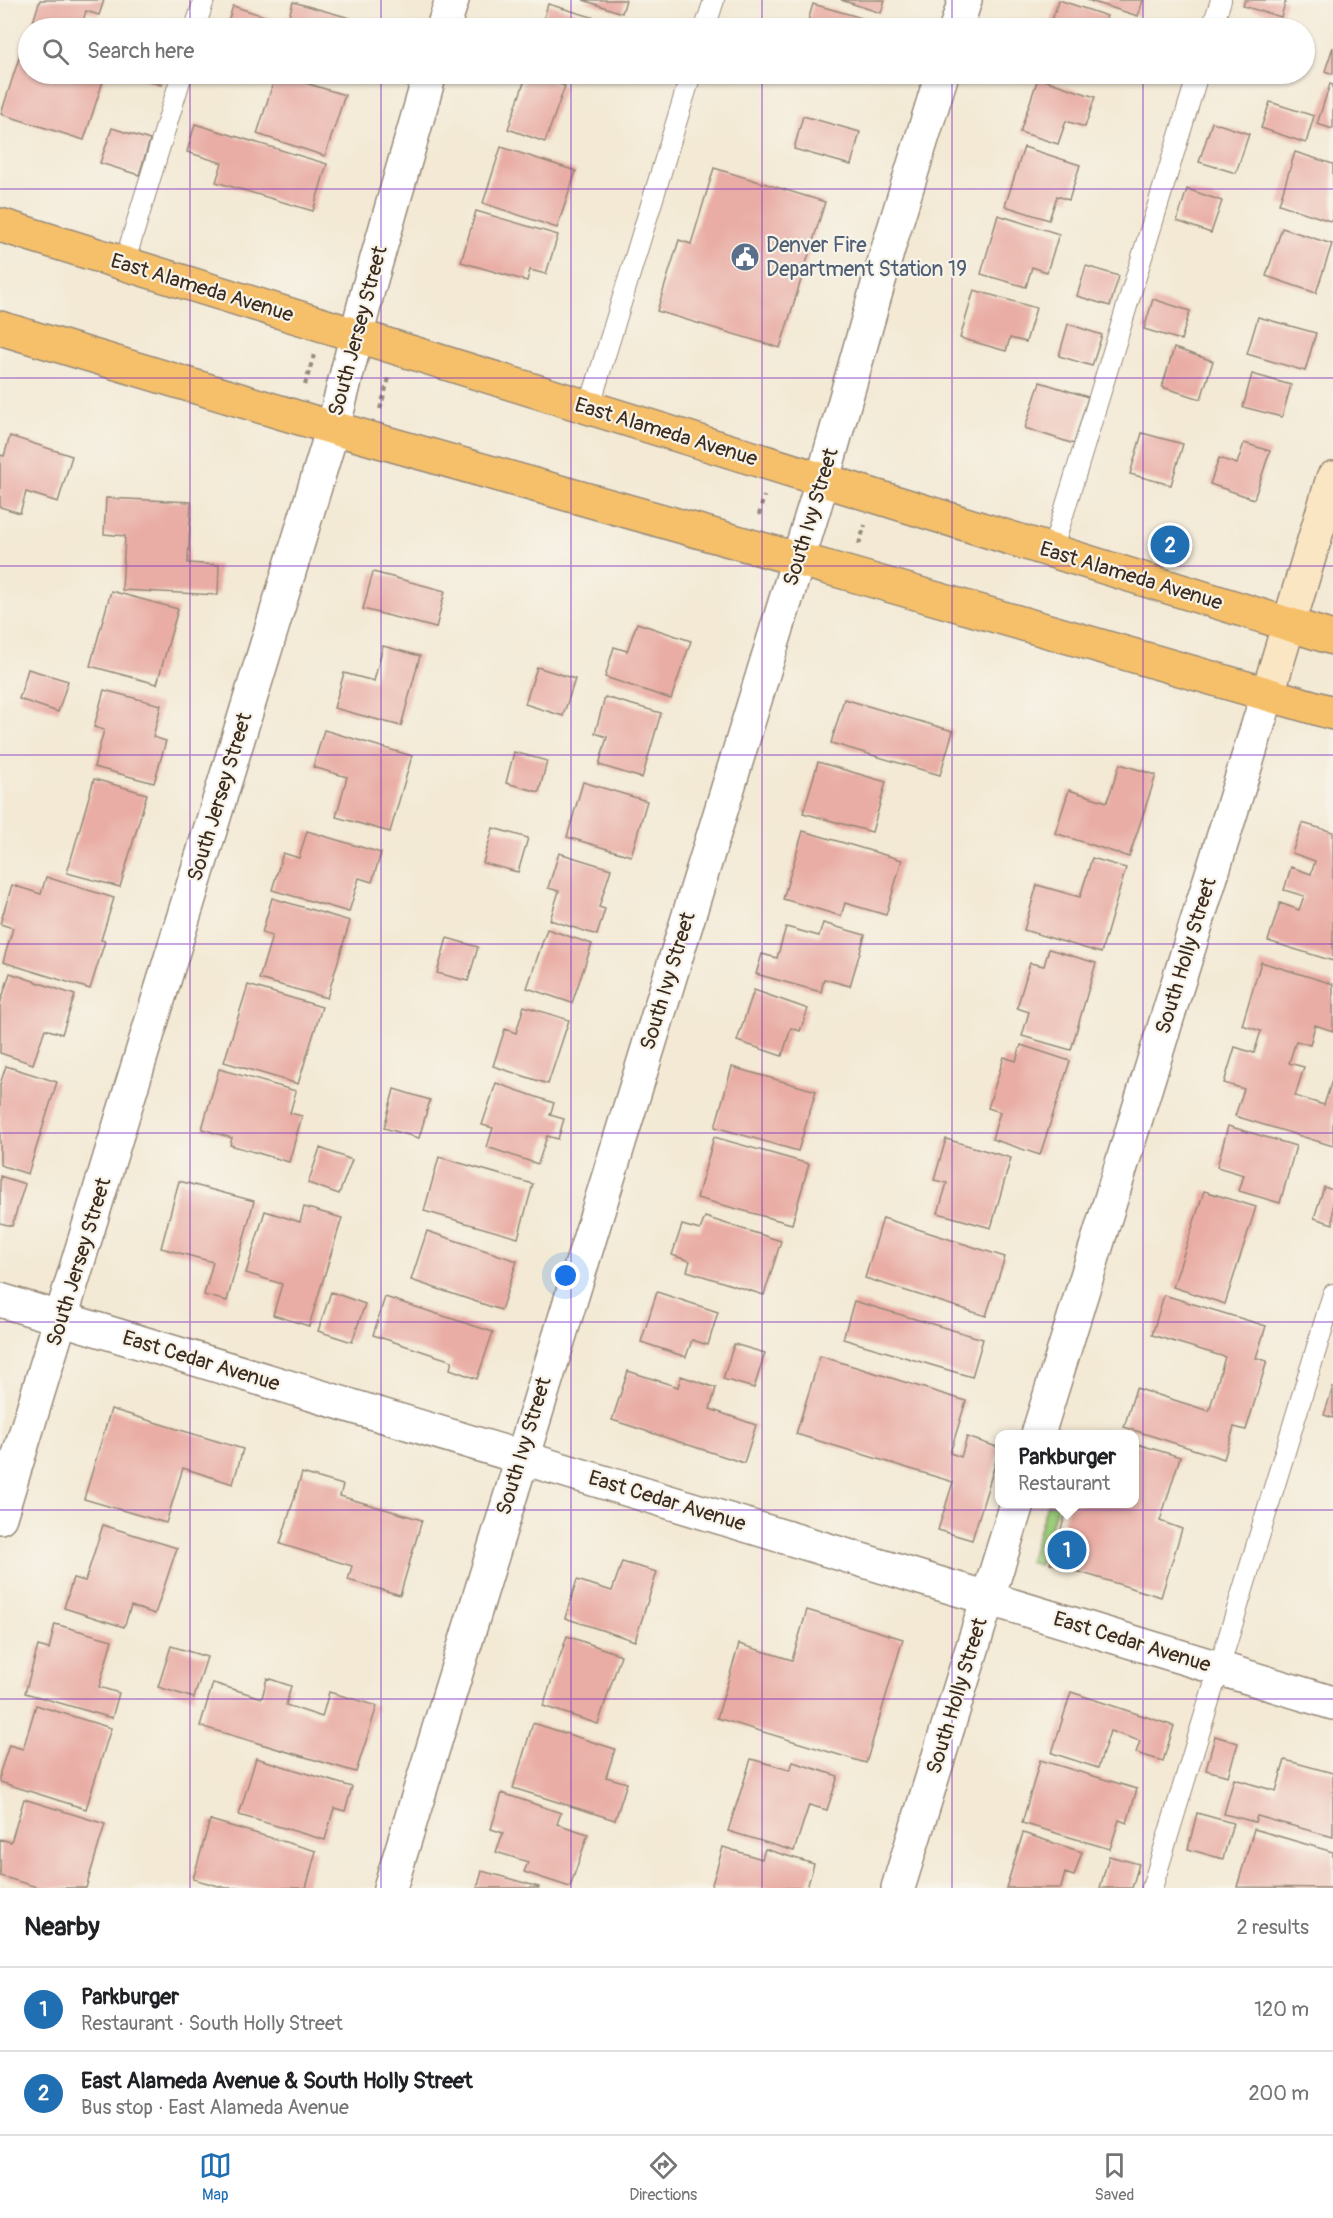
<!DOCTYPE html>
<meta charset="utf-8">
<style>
:root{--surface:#fff;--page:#f2f2f2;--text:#202124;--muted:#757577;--line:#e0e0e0;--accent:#1f6fb2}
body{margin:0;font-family:Pangolin,sans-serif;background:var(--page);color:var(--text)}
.you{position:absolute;left:566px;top:1276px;width:21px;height:21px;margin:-15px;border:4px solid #fff;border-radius:50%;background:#1a73e8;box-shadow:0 0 0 9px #1a73e833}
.badge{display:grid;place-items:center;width:39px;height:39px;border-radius:50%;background:var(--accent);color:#fff;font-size:20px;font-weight:700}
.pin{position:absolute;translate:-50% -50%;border:3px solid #fff;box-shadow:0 2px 6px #0006}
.popup{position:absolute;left:995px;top:1430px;width:144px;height:78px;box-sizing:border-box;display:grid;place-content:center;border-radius:12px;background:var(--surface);filter:drop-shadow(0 2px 4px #0005);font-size:20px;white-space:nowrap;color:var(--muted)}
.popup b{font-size:22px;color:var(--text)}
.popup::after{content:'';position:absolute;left:50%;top:100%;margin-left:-12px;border:12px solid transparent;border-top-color:var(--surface)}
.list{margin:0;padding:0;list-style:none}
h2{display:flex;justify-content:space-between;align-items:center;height:78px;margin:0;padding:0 24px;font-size:26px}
h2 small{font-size:20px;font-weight:400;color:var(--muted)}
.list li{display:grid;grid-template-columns:39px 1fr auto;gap:18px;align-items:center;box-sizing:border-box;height:84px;padding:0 24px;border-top:2px solid var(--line)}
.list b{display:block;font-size:22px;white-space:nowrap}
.list p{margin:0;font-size:20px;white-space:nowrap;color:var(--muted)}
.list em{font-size:20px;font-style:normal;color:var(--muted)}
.icon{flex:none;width:33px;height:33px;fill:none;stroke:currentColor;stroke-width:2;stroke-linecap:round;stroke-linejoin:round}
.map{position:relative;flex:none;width:1333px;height:1888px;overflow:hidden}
.search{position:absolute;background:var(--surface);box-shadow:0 2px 4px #0004;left:18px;right:18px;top:18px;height:66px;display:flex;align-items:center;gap:15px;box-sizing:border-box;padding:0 21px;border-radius:33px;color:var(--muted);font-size:22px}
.sheet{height:246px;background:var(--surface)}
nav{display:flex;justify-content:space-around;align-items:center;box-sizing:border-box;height:84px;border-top:2px solid var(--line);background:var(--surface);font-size:16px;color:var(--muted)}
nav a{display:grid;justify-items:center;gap:3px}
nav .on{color:var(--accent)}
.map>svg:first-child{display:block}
</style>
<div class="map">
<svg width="1333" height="1888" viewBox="0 0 1333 1888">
<rect width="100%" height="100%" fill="#f7f3e8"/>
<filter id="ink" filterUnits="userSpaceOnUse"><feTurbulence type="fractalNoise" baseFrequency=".0167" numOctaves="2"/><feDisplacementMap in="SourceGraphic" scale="12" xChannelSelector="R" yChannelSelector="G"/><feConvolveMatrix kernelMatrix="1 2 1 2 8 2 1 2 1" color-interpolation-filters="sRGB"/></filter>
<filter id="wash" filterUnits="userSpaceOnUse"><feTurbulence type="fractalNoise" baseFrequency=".008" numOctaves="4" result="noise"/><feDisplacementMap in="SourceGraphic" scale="24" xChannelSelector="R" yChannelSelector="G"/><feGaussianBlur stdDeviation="1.35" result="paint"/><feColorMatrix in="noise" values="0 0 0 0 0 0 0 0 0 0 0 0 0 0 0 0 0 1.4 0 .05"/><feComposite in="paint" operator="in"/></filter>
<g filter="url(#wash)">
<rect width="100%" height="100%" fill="#f3e9d4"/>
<!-- green -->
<path fill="#9dcd7c" stroke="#6c7c4d" stroke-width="1.5" d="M1047,1504H1058L1039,1565L1029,1562Z"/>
<g id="blocks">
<!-- building -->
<path fill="#e9ada5" d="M40,0H104L99,15L86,11L81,28H31Z
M583,0H626L622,13Z
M841,0H885L881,13Z
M1059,0L1107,16L1103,28H1049Z
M1087,0H1143L1138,16Z
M1245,0H1286L1281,17L1243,6Z
M293,2L368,23L367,28H286Z
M548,4L612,23L611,28H541Z
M813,4L876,22L874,28H806Z
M233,6L279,21L277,28H226Z
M1333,47V74L1325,71Z
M21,52L28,54V74H91L104,78L84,140L1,114Z
M128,74H165L161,85Z
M276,74L345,95L325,156L257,134Z
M527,74L565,86L545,142L508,129Z
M1038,78L1095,97L1085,127L1066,121L1058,144L1020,132Z
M1330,84L1333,85V129L1317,124Z
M1270,102L1314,116L1306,143L1261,128Z
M803,116L860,132L851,165L794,149Z
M1212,122L1249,134L1236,173L1199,162Z
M195,124L327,164L313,211L216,182L222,163L187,152Z
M112,128L150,140L139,175L100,163Z
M501,147L576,171L557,228L483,203Z
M1024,147L1080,165L1069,200L1057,196L1049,220L1005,206Z
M1295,152L1333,164V222L1279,204Z
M714,168L825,202L780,348L657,311L679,240L691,244Z
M1187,189L1222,201L1211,233L1177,221Z
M476,211L558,235L546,274L530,270L527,281L461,262Z
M998,215L1059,234L1047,272L1032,267L1026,287L981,274Z
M1282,228L1332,244L1316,293L1266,276Z
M1086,266L1119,276L1110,306L1077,296Z
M974,290L1036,308L1026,342L1010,338L1006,351L960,338Z
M1153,299L1190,311L1181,340L1144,329Z
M1258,317L1316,333L1305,371L1247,354Z
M1068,324L1102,335L1092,366L1059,356Z
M1174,348L1213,361L1201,399L1162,387Z
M1252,374L1291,385L1282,417L1243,407Z
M1040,382L1088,397L1074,444L1025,428Z
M1142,433L1183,444L1171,485L1130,474Z
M10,436L72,456L58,502L26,492L20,513L0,507V455L4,456Z
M1244,443L1270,451L1254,499L1210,484L1219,458L1237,464Z
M106,498L191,502L188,563L219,565L218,595L122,590L125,536L104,534Z
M373,572L445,591L436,628L363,609Z
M111,591L178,609L157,684L90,666Z
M637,623L691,641L671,699L605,677L614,647L627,651Z
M383,646L420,656L401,726L334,708L344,673L374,681Z
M537,667L575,679L563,716L525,704Z
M28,669L68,681L58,712L19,699Z
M104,690L161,705L153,737L166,741L154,783L94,767L104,730L94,727Z
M605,697L661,713L642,778L599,765L607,737L595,733Z
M844,699L953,731L940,775L831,743Z
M324,730L412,756L390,832L336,817L347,777L313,767Z
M514,752L547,761L539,792L506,783Z
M818,762L886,782L872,832L803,813Z
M1120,764L1156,775L1129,857L1055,833L1069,790L1107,802Z
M94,779L147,794L120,887L67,873Z
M583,782L647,801L631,856L567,837Z
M1302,823L1333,832V961L1268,941L1280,903L1299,910L1304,896L1284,890L1291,867L1311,874L1315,861L1292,853Z
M493,828L528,838L518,872L483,863Z
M307,831L381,853L372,882L359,878L349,912L272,890L283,853L299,858Z
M803,831L902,860L886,915L845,903L841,916L783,899Z
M559,853L611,869L599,907L605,909L597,935L550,920L559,891L548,888Z
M1092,858L1126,868L1101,953L1024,930L1037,885L1080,897Z
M46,877L114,898L101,940L105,941L90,989L3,962L13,928L0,924L12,885L41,894Z
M272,898L350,921L327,998L259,979L272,936L262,933Z
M823,923L865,935L850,986L824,979L821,992L756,974L762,954L777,958L786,927L819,936Z
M547,929L592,944L572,1003L527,988Z
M447,938L478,947L468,981L437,973Z
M1049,949L1096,963L1071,1050L1022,1036L1029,1012L1017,1008L1030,963L1044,966Z
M1261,962L1333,984V1031L1315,1025L1310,1045L1296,1041L1289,1063L1304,1067L1295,1096L1324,1105L1333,1077V1146L1235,1116L1244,1089L1224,1083L1235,1047L1254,1053L1261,1031L1242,1025Z
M10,973L75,995L62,1034L45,1029L33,1064L0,1053V1004Z
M248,985L322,1007L298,1084L224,1062Z
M754,990L808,1009L800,1031L791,1028L782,1056L737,1041Z
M524,1006L569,1020L548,1084L493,1066L505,1029L516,1033Z
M1021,1045L1070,1061L1040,1155L992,1139L1000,1112L988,1108L1004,1057L1016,1061Z
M6,1066L57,1082L28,1174L0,1165V1084Z
M732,1067L816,1091L798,1151L715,1127Z
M219,1069L296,1091L290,1113L302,1116L289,1162L230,1145L232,1138L202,1129Z
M496,1083L554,1103L550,1115L564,1119L558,1139L547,1136L538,1164L487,1147L493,1128L482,1125Z
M394,1089L430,1100L419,1138L384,1128Z
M1228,1126L1296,1146L1280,1203L1239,1191L1244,1175L1217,1167Z
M714,1137L809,1164L792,1224L697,1198Z
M946,1139L1011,1158L991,1228L938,1213L947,1183L934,1180Z
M320,1148L352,1160L339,1194L308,1183Z
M439,1157L533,1184L518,1238L424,1211Z
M0,1176L25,1184L12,1226L0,1223Z
M179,1181L254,1201L227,1301L204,1295L213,1262L161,1248Z
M1324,1187L1333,1190V1224L1314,1218Z
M1204,1191L1256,1207L1225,1304L1173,1287Z
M304,1207L342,1218L309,1326L273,1315L282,1284L246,1273L265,1211L300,1222Z
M705,1217L781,1241L764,1295L687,1271L690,1261L672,1255L682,1225L700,1230Z
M883,1218L1005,1257L986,1316L865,1278Z
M427,1231L517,1261L501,1310L411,1280Z
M331,1292L365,1304L352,1342L318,1331Z
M657,1292L718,1312L708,1345L692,1340L686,1357L641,1342Z
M1164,1295L1266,1326L1256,1358L1267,1361L1246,1430L1234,1427L1224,1459L1124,1427L1136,1388L1209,1411L1225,1357L1152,1335Z
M385,1297L493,1332L477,1379L450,1369L452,1361L373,1335Z
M854,1301L983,1339L972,1377L843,1339Z
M734,1344L765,1353L754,1388L723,1379Z
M820,1356L966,1401L950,1453L961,1457L967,1437L1000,1448L972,1540L938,1530L953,1482L796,1434Z
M628,1371L678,1387L681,1376L716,1388L710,1409L756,1425L744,1463L612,1420Z
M1333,1387V1418L1324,1415Z
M111,1409L243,1449L233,1484L183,1468L166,1523L84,1499Z
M1134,1443L1180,1457L1160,1521L1182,1529L1161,1597L1050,1563L1069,1504H1134Z
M302,1473L343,1485L340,1496L422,1520L400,1595L348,1580L352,1566L280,1544Z
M103,1525L177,1548L155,1614L131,1606L124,1627L64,1608L73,1578L85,1581Z
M622,1562L657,1572L635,1641L565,1618L577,1580L612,1591Z
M807,1610L903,1639L866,1763L717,1718L739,1644L792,1660Z
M55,1624L112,1640L99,1687L119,1693L112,1718L25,1693L38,1646L49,1649Z
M567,1636L621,1655L598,1724L543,1706Z
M171,1646L207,1657L194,1698L158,1687Z
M267,1678L291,1686L286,1705L322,1717L329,1692L377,1706L356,1772L200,1726L213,1683L262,1698Z
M1071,1692L1174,1726L1163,1761L1136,1753L1140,1741L1110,1731L1098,1768L1052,1753Z
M36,1705L111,1728L86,1809L0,1782V1772L9,1745L23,1749Z
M533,1723L615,1749L606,1777L627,1783L615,1820L513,1788Z
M1215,1736L1238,1743L1228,1776L1206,1770Z
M256,1758L352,1787L345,1811L334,1808L325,1840L239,1815Z
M751,1759L790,1770L793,1762L838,1776L827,1810L809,1805L794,1851L728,1831Z
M1040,1760L1137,1789L1127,1823L1119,1820L1110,1849L1022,1823Z
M1285,1760L1333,1773V1837L1257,1816L1255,1822L1224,1814L1234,1779L1276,1791Z
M502,1793L561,1813L557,1824L588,1834L570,1887L524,1872L528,1862L496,1852L503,1833L491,1829Z
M24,1799L105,1824L86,1888H40L0,1876V1839L11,1842Z
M1197,1813L1233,1823L1223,1859L1188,1849Z
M210,1820L316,1851L306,1888H226L193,1879Z
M1254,1829L1333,1852V1888L1237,1887Z
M1023,1833L1082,1852L1074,1876L1065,1873L1061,1888H1006Z
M723,1847L762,1859L765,1849L814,1864L807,1888H711Z
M1109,1856L1139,1864L1132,1888H1100Z
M482,1871L539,1887V1888H477Z"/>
</g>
</g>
<g filter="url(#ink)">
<use href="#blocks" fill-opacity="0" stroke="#978a79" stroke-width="1.5"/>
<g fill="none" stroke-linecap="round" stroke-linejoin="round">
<!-- service casing -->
<g stroke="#978a79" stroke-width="22">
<path id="service" d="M195,28L204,0
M705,28L714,0
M1212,28L1221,0
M124,264L182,74
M589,408L691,74
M1052,551L1198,74
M1152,1888L1333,1294"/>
</g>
<!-- minor casing -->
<g stroke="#978a79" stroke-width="36">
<path id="minor" d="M443,28L452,0
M956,28L965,0
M0,1517L333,428L368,290L430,74
M987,1598L1333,1703
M390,1888L822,482L890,242L942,74"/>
</g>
<!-- tertiary casing -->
<g stroke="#978a79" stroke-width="36">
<path id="tertiary" d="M0,1300L987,1598
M1038,1434L1268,693
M898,1888L1017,1504"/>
</g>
<!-- secondary casing -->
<g stroke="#978a79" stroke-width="36">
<path id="secondary" d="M1268,693L1333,478"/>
</g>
<!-- primary casing -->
<g stroke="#978a79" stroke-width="36">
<path id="primary" d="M0,225L1333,638
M0,328L333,428L850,574L1333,713"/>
</g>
<!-- path -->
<path stroke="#978a79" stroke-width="4" stroke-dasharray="4.5 4.5" stroke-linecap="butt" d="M305,385L314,355
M380,409L389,378
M759,515L764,496
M859,544L865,525"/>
<!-- service -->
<use href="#service" stroke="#fff" stroke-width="20"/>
<!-- minor -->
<use href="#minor" stroke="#fff" stroke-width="33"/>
<!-- tertiary -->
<use href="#tertiary" stroke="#fff" stroke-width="33"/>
<!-- secondary -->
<use href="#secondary" stroke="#fbe6c4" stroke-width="33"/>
<!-- primary -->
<use href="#primary" stroke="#f6c06b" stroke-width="33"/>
</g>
</g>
<!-- grid -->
<path fill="none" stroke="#7b2cbf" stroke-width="1.5" stroke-opacity="0.55" d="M190,0V28M381,0V28M571,0V28M762,0V28M952,0V28M1143,0V28M190,74V1888M381,74V1888M571,74V1888M762,74V1888M952,74V1888M1143,74V1888M0,189H1333M0,378H1333M0,566H1333M0,755H1333M0,944H1333M0,1133H1333M0,1322H1333M0,1510H1333M0,1699H1333"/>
<!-- icons -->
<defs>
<g id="civic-disc" transform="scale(1.5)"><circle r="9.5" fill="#5c6f8a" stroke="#f7f3e8"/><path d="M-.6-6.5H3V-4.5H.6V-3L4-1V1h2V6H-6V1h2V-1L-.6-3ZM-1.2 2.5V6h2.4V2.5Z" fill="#fff"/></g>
</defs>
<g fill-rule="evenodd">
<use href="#civic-disc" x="745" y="257"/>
</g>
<g text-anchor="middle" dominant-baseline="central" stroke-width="4.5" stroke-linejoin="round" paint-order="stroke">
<!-- service labels -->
<g font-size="21" fill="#4e5e75" stroke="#f7f3e8" text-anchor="start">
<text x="766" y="245">Denver Fire<tspan x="766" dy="24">Department Station 19</tspan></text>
</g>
<!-- street labels -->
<g font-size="21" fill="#3b2a1e" stroke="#f7f3e8">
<text transform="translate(202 288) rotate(17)">East Alameda Avenue</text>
<text transform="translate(358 331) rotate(-75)">South Jersey Street</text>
<text transform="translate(666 432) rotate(17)">East Alameda Avenue</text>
<text transform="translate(811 517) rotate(-73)">South Ivy Street</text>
<text transform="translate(1131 576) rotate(17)">East Alameda Avenue</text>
<text transform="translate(220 797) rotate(-73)">South Jersey Street</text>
<text transform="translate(1186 956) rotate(-73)">South Holly Street</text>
<text transform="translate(668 981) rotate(-73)">South Ivy Street</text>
<text transform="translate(79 1262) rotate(-73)">South Jersey Street</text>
<text transform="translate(201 1361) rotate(17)">East Cedar Avenue</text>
<text transform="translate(524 1446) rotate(-73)">South Ivy Street</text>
<text transform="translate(667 1501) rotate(17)">East Cedar Avenue</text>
<text transform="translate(1132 1642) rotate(17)">East Cedar Avenue</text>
<text transform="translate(957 1696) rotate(-73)">South Holly Street</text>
</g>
</g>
</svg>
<div class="you"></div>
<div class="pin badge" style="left:1067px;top:1550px">1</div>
<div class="popup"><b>Parkburger</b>Restaurant</div>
<div class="pin badge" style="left:1170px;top:545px">2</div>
<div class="search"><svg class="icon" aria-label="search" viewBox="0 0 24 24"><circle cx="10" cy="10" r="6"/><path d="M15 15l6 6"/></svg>Search here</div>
</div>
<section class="sheet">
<h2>Nearby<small>2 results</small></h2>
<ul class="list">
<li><span class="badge">1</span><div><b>Parkburger</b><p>Restaurant · South Holly Street</p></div><em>120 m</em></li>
<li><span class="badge">2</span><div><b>East Alameda Avenue &amp; South Holly Street</b><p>Bus stop · East Alameda Avenue</p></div><em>200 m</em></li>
</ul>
</section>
<nav>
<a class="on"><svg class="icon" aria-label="map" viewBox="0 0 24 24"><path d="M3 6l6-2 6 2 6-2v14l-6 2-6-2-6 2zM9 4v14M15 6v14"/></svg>Map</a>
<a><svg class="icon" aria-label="directions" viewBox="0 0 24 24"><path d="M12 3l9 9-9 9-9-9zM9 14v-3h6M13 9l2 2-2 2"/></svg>Directions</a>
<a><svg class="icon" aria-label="saved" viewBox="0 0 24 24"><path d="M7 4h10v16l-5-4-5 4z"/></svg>Saved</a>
</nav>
